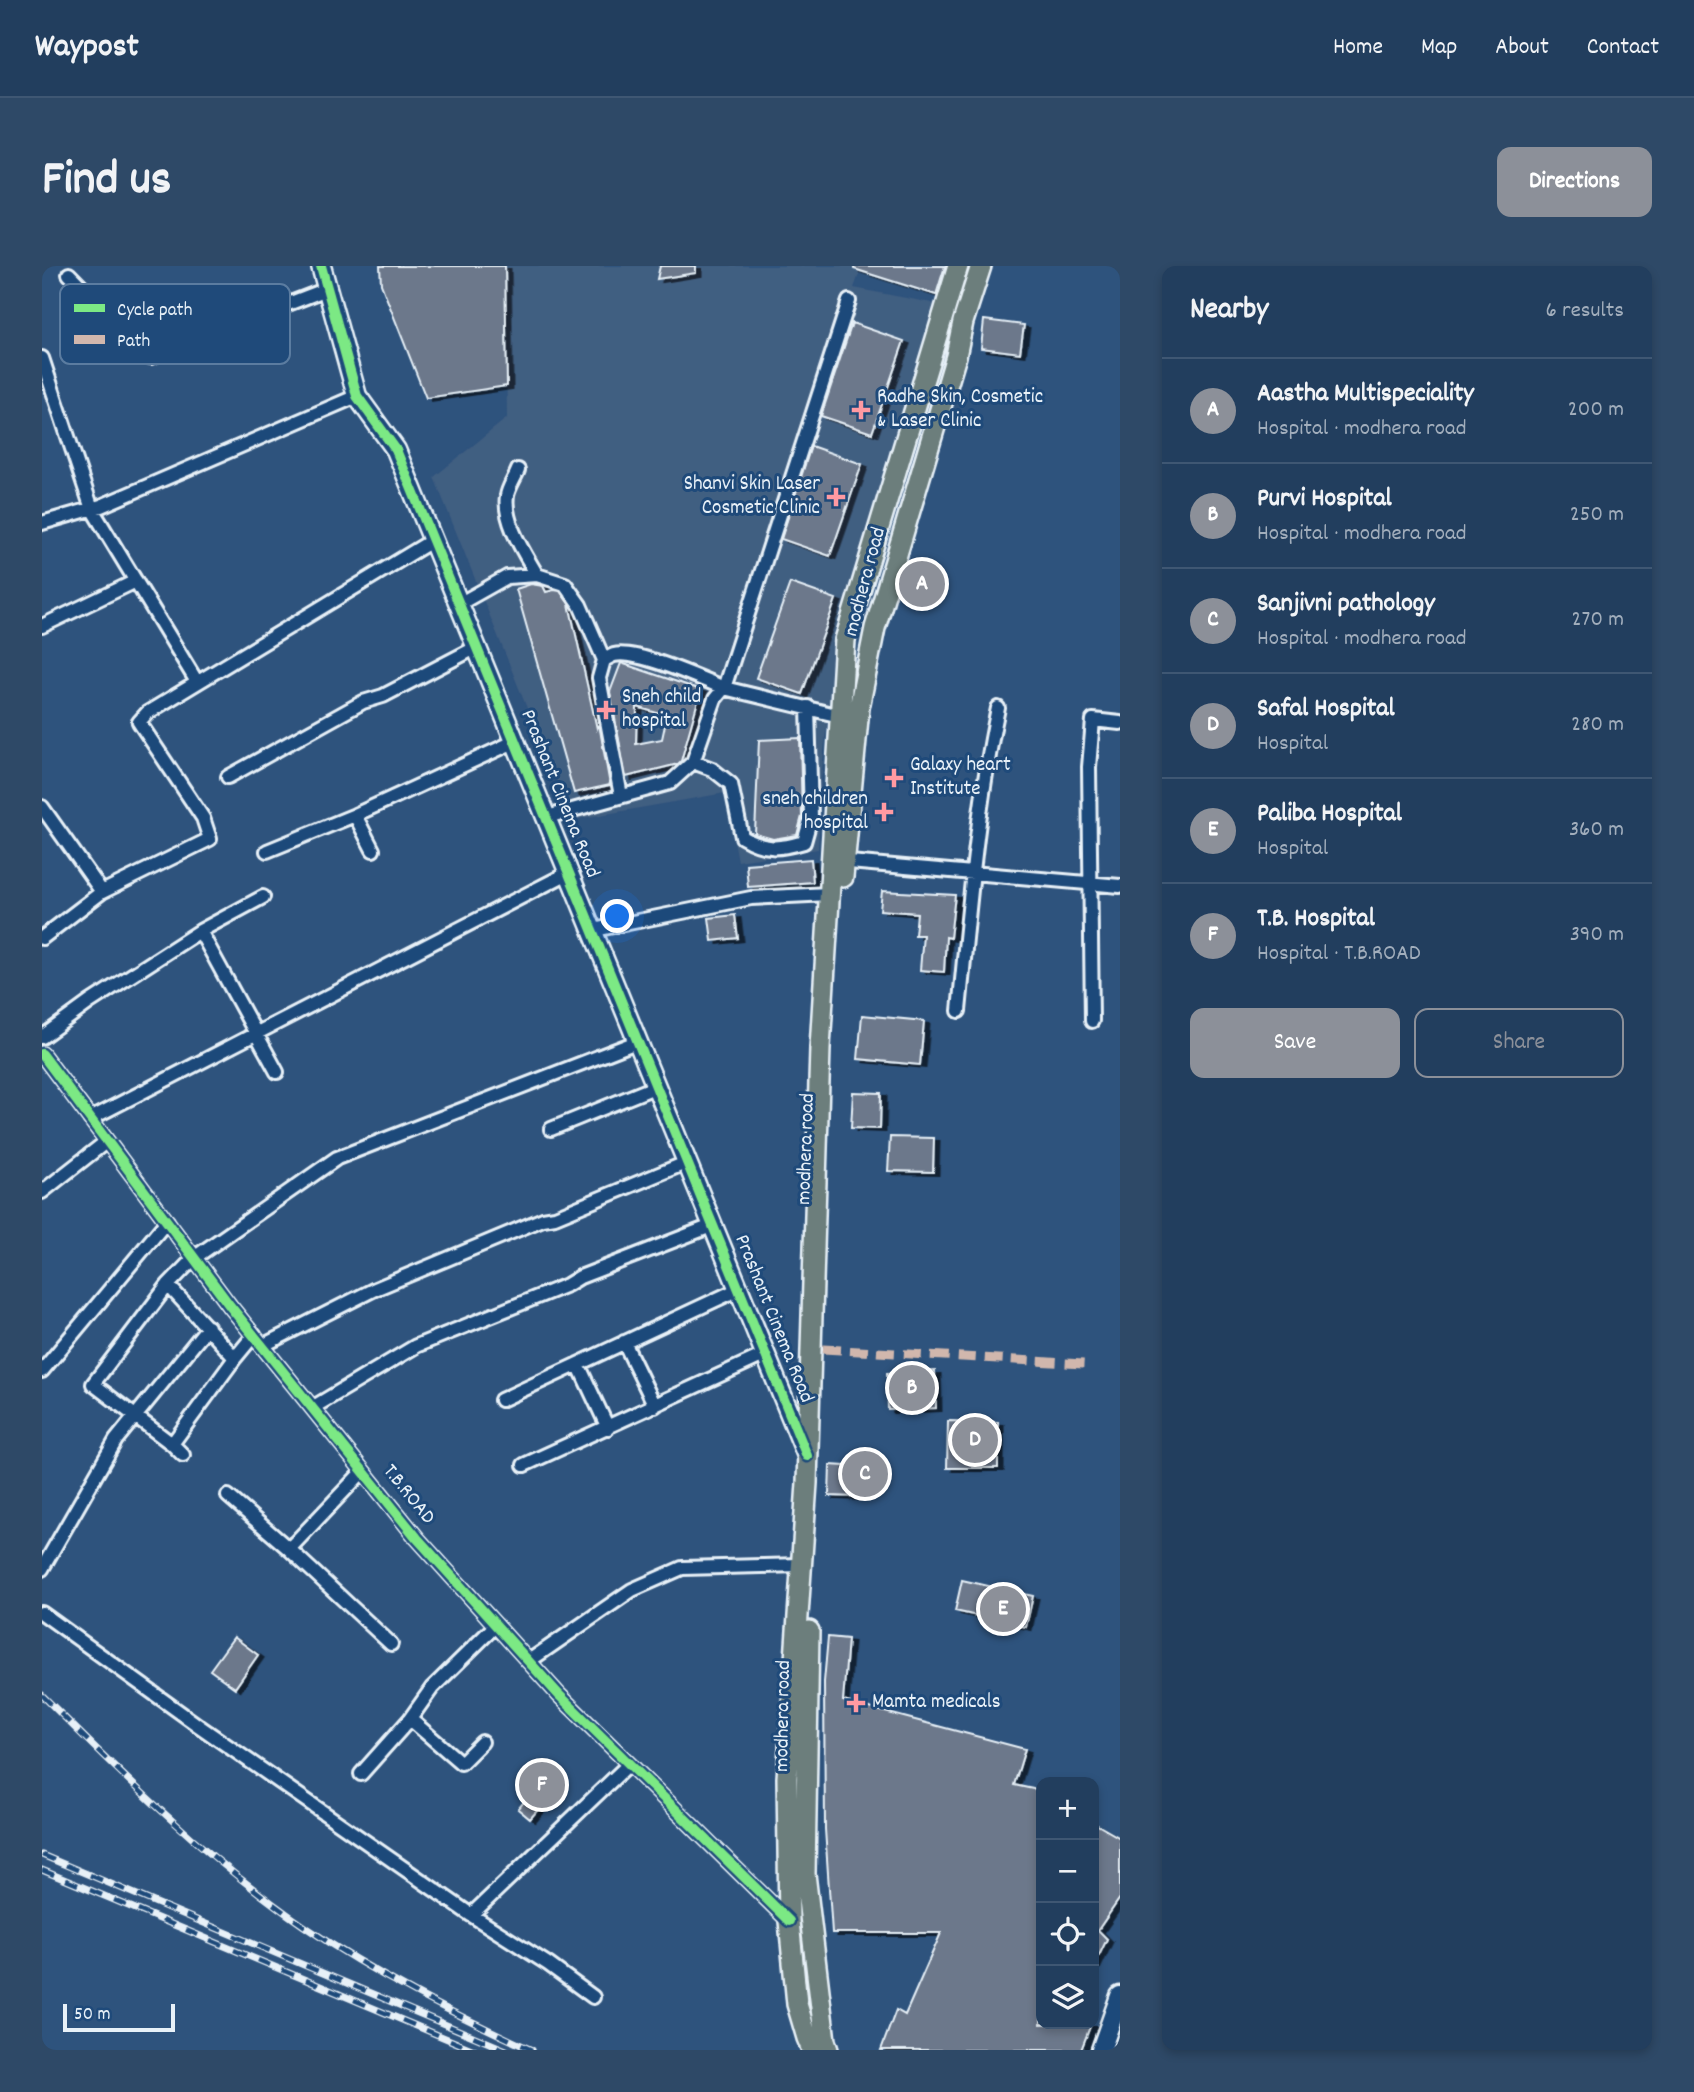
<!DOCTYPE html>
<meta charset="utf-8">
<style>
:root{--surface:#223e5e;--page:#2e4967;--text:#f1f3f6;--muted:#a2aebc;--line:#3f5773;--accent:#8c9099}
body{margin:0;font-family:Dekko,sans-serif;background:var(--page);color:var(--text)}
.controls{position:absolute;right:21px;bottom:21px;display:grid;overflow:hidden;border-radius:14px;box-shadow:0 4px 10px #0003}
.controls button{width:63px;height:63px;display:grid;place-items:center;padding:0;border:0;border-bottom:2px solid var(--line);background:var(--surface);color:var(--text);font:35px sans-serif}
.scale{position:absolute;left:21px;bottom:18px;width:112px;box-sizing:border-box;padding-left:7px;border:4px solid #e8f1f8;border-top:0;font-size:19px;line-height:24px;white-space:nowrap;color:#e8f1f8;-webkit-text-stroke:5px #1f4a7a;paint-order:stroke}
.you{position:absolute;left:576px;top:651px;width:24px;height:24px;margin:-18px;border:5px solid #fff;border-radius:50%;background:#1a73e8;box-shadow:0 0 0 10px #1a73e833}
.badge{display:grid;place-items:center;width:46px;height:46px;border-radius:50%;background:var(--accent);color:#fff;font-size:23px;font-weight:700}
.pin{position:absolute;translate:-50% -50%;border:4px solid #fff;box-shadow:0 2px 7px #0006}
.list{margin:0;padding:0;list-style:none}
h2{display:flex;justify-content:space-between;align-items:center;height:91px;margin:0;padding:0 28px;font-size:30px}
h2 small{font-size:23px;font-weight:400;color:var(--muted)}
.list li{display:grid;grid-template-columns:46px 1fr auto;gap:21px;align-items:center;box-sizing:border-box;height:105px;padding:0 28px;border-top:2px solid var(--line)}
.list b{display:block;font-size:26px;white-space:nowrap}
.list p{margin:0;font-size:23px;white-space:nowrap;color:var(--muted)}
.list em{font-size:23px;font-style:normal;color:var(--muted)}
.actions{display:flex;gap:14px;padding:21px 28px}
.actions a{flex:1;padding:16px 0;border:2px solid var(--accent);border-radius:14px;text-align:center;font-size:24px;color:var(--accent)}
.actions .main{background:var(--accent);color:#fff}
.icon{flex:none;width:38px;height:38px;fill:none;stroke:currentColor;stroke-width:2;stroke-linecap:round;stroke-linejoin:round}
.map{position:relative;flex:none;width:1078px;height:1784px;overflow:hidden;border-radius:14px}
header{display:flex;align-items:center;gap:42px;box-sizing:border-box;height:98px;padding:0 35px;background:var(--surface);border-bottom:2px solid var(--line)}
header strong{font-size:33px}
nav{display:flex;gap:38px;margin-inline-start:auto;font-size:24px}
.intro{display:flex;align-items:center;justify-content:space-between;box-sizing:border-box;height:168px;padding:0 42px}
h1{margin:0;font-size:49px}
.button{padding:18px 32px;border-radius:14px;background:var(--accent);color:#fff;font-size:24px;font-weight:700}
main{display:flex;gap:42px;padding:0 42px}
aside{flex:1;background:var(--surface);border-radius:14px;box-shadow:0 4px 10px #0003}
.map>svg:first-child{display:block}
</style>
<header>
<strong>Waypost</strong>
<nav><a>Home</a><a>Map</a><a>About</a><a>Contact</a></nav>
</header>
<div class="intro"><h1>Find us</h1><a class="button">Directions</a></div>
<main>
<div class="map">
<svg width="1078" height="1784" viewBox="0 0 1078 1784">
<defs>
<filter id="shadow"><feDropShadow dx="5.5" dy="3" stdDeviation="0" flood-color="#0009"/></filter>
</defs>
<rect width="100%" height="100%" fill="#2e537d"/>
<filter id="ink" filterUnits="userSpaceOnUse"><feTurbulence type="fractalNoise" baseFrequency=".0143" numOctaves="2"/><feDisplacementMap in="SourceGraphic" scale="14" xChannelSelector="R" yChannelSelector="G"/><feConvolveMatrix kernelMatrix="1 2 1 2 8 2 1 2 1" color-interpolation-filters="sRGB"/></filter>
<g filter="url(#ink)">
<!-- built -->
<path fill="#415e81" d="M463,0H820L812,22L895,38L883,69L827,271L794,376L779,513L776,583L696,595L683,527L530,554L392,211L465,152Z"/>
<!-- building -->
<path fill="#6c788b" stroke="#e8f1f8" stroke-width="2" fill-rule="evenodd" filter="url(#shadow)" d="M338,0H463L465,120L384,132L339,18Z
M618,0H654V7L615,13Z
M812,0H903L894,29L812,3Z
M942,54L982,59L978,87L939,82Z
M810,57L862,75L830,167L779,150Z
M769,180L820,198L788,290L739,273Z
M748,317L794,333L760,428L714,412Z
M489,318L501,320L504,326L512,324L518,325L527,338L555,463L557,458L568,519L532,527L474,323Z
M579,397L659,424L639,495L636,498L584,511L568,426ZM595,441L625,450L620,473L594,478Z
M758,472L760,550L755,569L731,573L713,568L717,474Z
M769,593L771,616L706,621L704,598Z
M840,625L913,629L908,672L904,671L902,706L878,704L881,669H873L875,647L838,644Z
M693,649L696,672L670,675L667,652Z
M820,749L882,755L878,799L816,793Z
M811,826L839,827L838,863L809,862Z
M848,871L892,872L891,906L846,905Z
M893,1105L894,1142L846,1144L845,1107Z
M906,1155L956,1156V1202H905Z
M788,1199L819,1201L817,1231L787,1230Z
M920,1314L991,1330L984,1361L913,1345Z
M192,1371L216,1389L193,1422L168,1404Z
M786,1371L806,1373L801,1435L983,1483L972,1519L991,1523L999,1528V1758H1049L1039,1784H839L854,1744L863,1749L899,1667H790L783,1563L782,1416Z
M503,1510L515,1521L488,1553L476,1543Z
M1052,1557L1078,1572V1632L1056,1664L1065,1673L1052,1700Z"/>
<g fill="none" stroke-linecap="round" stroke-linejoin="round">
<!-- street casing -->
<g stroke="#e8f1f8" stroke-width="18">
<path id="street" d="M27,8L108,91L285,23
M0,92L50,243L155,416
M476,204C473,212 466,222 465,230C461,256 483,288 495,309
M0,257L59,240L315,130
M417,338L465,311L495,309L523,318L538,339L562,394
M0,360L94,315
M651,496L670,503L689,518L700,571C723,585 738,583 762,576L769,551L766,441
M186,511L321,436L341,430L435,381
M579,530L557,412L562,394C566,392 569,390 572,389C594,383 660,413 682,422L807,35
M0,541L60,626
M505,551L628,517L651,496L673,433L682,422L798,450
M331,584L313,549L474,475
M225,585L313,549
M796,595L1078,620
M552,664L709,632L787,628
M158,665L221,631
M0,672L60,626L168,573L161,552L97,456L105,447L391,274
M917,745C927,644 935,542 956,442
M1050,755L1047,501L1051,454L1078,457
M0,771L48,736L158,665L235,806
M0,788L188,1040L375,1272L517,1429L747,1655
M48,853L528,606
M509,863L615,820
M0,926L65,875
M126,1019L152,992L295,892L597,775
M582,1076L613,1140
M220,1080L333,1023L501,953L513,951L646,896
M193,1092L212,1069
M536,1098L566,1162
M0,1105L125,955
M459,1134L697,1023
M270,1142L374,1080L525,1019L538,1011L672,959
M130,1178L51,1118L126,1019L193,1092L130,1178L141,1189
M482,1199L724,1088
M321,1205L247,1283L349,1378
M186,1230L247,1283
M0,1303L74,1174L166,1061
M0,1347L157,1460L429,1649L587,1498
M487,1395L590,1324L640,1302L759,1299
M440,1476L419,1497L368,1453L390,1422L454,1359
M319,1508L368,1453
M429,1649L506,1698L551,1731"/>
</g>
<!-- secondary casing -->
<g stroke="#e8f1f8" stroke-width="23">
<path id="secondary" d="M279,0L315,130L354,184L765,1190
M1059,1784L1078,1730"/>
</g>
<!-- primary casing -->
<g stroke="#e8f1f8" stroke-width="24">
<path id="primary" d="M801,611L817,442L833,362L914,90L921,56L939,0
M767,1365L763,1608L783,1775L786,1784
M770,1784L765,1772L755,1738L747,1655L745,1512L765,1217L778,782L803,374L916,0"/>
</g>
<!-- street -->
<use href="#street" stroke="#1f4a7a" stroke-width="12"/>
<!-- secondary -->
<use href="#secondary" stroke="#1f4a7a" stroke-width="18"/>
<!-- primary -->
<use href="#primary" stroke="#6c7e7c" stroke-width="19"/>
<!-- rail casing -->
<g stroke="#e8f1f8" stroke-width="7">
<path id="rail" d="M0,1429C82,1511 166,1594 262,1660C333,1709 412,1748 490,1784
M0,1589L464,1784
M0,1604L432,1784"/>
</g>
<!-- rail -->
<use href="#rail" stroke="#1f4a7a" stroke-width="4.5" stroke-dasharray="13" stroke-linecap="butt"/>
<!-- quiet -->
<path stroke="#d1b7ad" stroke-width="9" stroke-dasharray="18 9" stroke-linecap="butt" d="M781,1083L1043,1098"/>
<!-- cycleway casing -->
<g stroke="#1f4a7a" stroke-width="15">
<path id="cycleway" d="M279,0L315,130L354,184L765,1190
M0,788L188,1040L375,1272L517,1429L747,1655"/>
</g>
<!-- cycleway -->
<use href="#cycleway" stroke="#7ce984" stroke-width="10"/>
</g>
</g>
<!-- markers -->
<g fill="#ff9aa2" stroke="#1f4a7a" stroke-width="2.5">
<path d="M815.5 133.5h7v7h7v7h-7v7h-7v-7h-7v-7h7z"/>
<path d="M790.5 220.5h7v7h7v7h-7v7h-7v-7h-7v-7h7z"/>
<path d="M560.5 433.5h7v7h7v7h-7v7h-7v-7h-7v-7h7z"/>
<path d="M848.5 501.5h7v7h7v7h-7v7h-7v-7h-7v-7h7z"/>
<path d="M838.5 535.5h7v7h7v7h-7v7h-7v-7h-7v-7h7z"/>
<path d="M810.5 1426.5h7v7h7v7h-7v7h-7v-7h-7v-7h7z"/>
</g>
<g text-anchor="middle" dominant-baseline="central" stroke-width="6" stroke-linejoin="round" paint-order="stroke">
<!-- poi labels -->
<g font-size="21" fill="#e8f1f8" stroke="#1f4a7a" text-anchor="start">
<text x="835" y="132">Radhe Skin, Cosmetic<tspan x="835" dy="24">&amp; Laser Clinic</tspan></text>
<text x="778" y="219" text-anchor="end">Shanvi Skin Laser<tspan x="778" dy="24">Cosmetic Clinic</tspan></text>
<text x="580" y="432">Sneh child<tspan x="580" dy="24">hospital</tspan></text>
<text x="868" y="500">Galaxy heart<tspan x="868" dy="24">Institute</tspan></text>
<text x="826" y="534" text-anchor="end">sneh children<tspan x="826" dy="24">hospital</tspan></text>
<text x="830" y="1437">Mamta medicals</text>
</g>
<!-- street labels -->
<g font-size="21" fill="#e8f1f8" stroke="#1f4a7a">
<text transform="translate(824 316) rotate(-75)">modhera road</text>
<text transform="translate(517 528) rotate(68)">Prashant Cinema Road</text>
<text transform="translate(765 883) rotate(-88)">modhera road</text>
<text transform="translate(731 1053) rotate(68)">Prashant Cinema Road</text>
<text transform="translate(366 1229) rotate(51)">T.B.ROAD</text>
<text transform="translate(742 1450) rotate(-89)">modhera road</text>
</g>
</g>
<!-- legend -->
<rect x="18" y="18" width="230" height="80" rx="10" fill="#1f4a7a" stroke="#5b7ca0" stroke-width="2"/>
<rect x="32" y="38" width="31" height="8" fill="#7ce984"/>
<rect x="32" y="69" width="31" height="9" fill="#d1b7ad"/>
<g font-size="19" fill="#e8f1f8">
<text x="75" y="49">Cycle path</text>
<text x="75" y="80">Path</text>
</g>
</svg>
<div class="controls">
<button>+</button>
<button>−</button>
<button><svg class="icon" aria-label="locate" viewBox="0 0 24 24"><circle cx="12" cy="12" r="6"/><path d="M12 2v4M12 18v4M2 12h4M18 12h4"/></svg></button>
<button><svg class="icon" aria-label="layers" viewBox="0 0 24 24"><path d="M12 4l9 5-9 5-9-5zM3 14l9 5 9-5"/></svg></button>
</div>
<div class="scale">50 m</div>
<div class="you"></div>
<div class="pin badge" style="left:880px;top:318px">A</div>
<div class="pin badge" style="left:870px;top:1122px">B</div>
<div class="pin badge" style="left:823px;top:1208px">C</div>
<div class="pin badge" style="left:933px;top:1174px">D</div>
<div class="pin badge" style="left:961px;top:1343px">E</div>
<div class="pin badge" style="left:500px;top:1519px">F</div>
</div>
<aside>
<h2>Nearby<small>6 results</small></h2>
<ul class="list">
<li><span class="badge">A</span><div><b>Aastha Multispeciality</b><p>Hospital · modhera road</p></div><em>200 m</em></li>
<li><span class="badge">B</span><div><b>Purvi Hospital</b><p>Hospital · modhera road</p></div><em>250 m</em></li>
<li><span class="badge">C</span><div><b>Sanjivni pathology</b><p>Hospital · modhera road</p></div><em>270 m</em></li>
<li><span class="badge">D</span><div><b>Safal Hospital</b><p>Hospital</p></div><em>280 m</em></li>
<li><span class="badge">E</span><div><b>Paliba Hospital</b><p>Hospital</p></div><em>360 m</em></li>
<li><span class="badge">F</span><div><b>T.B. Hospital</b><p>Hospital · T.B.ROAD</p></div><em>390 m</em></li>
</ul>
<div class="actions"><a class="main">Save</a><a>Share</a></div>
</aside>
</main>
